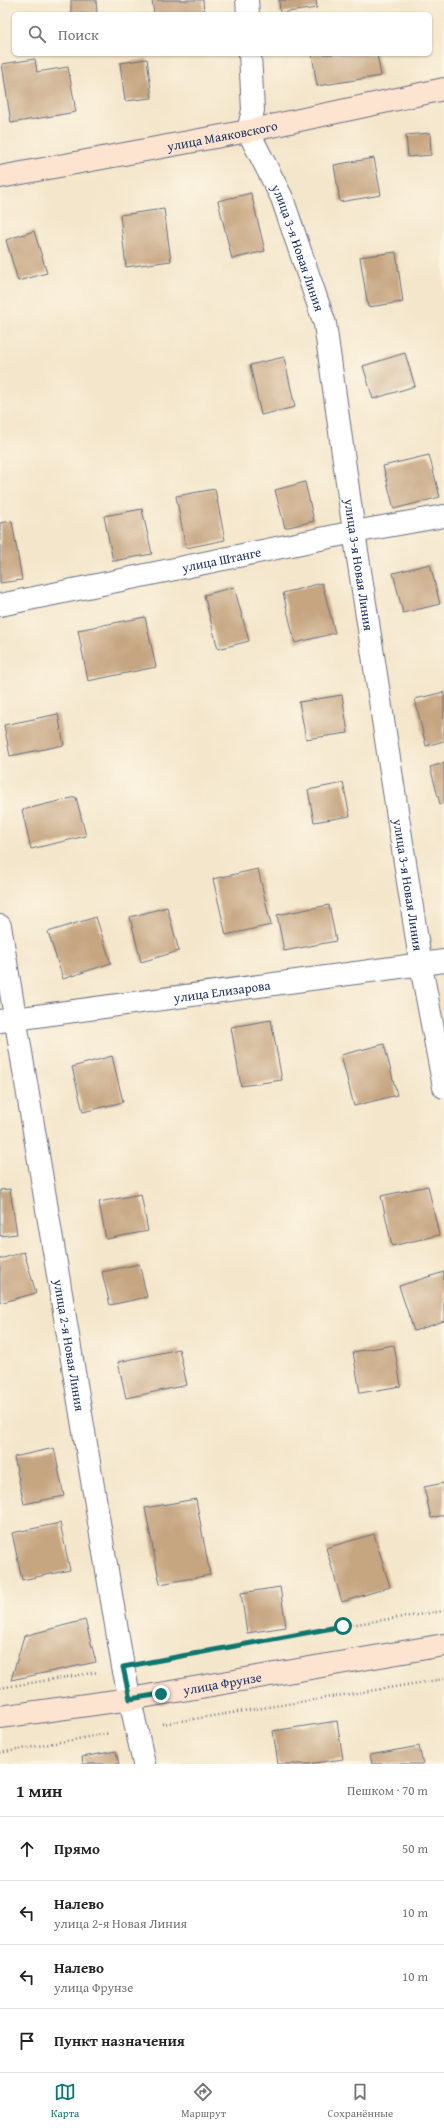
<!DOCTYPE html>
<html lang="ru">
<meta charset="utf-8">
<style>
:root{--surface:#fff;--page:#f6f6f6;--text:#222;--muted:#767676;--line:#e0e0e0;--accent:#0f766e}
body{margin:0;font-family:"Gentium Book Plus",serif;background:var(--page);color:var(--text)}
.stop{position:absolute;width:12px;height:12px;margin:-9px;border:3px solid #0f766e;border-radius:50%;background:#fff}
.stop.end{background:#0f766e;border-color:#fff;box-shadow:0 1px 4px #0008}
.list{margin:0;padding:0;list-style:none}
h2{display:flex;justify-content:space-between;align-items:center;height:52px;margin:0;padding:0 16px;font-size:17px}
h2 small{font-size:13px;font-weight:400;color:var(--muted)}
.list li{display:grid;grid-template-columns:26px 1fr auto;gap:12px;align-items:center;box-sizing:border-box;height:64px;padding:0 16px;border-top:1px solid var(--line)}
.list b{display:block;font-size:15px;white-space:nowrap}
.list p{margin:0;font-size:13px;white-space:nowrap;color:var(--muted)}
.list em{font-size:13px;font-style:normal;color:var(--muted)}
.icon{flex:none;width:22px;height:22px;fill:none;stroke:currentColor;stroke-width:2;stroke-linecap:round;stroke-linejoin:round}
.map{position:relative;flex:none;width:444px;height:1764px;overflow:hidden}
.search{position:absolute;background:var(--surface);box-shadow:0 1px 3px #0004;left:12px;right:12px;top:12px;height:44px;display:flex;align-items:center;gap:10px;box-sizing:border-box;padding:0 14px;border-radius:6px;color:var(--muted);font-size:15px}
.sheet{height:308px;background:var(--surface)}
nav{display:flex;justify-content:space-around;align-items:center;box-sizing:border-box;height:56px;border-top:1px solid var(--line);background:var(--surface);font-size:11px;color:var(--muted)}
nav a{display:grid;justify-items:center;gap:2px}
nav .on{color:var(--accent)}
.map>svg:first-child{display:block}
</style>
<div class="map">
<svg width="444" height="1764" viewBox="0 0 444 1764">
<rect width="100%" height="100%" fill="#fcf5e5"/>
<filter id="ink" filterUnits="userSpaceOnUse"><feTurbulence type="fractalNoise" baseFrequency=".025" numOctaves="2"/><feDisplacementMap in="SourceGraphic" scale="8" xChannelSelector="R" yChannelSelector="G"/><feConvolveMatrix kernelMatrix="1 2 1 2 8 2 1 2 1" color-interpolation-filters="sRGB"/></filter>
<filter id="wash" filterUnits="userSpaceOnUse"><feTurbulence type="fractalNoise" baseFrequency=".012" numOctaves="4" result="noise"/><feDisplacementMap in="SourceGraphic" scale="16" xChannelSelector="R" yChannelSelector="G"/><feGaussianBlur stdDeviation="0.9" result="paint"/><feColorMatrix in="noise" values="0 0 0 0 0 0 0 0 0 0 0 0 0 0 0 0 0 1.4 0 .05"/><feComposite in="paint" operator="in"/></filter>
<g filter="url(#wash)">
<rect width="100%" height="100%" fill="#f4e6cb"/>
<g id="blocks">
<!-- building -->
<path fill="#c6a581" d="M71,0H96L97,14H71Z
M152,0H203L204,14H154Z
M279,0H316L317,8L280,13Z
M312,54H377L381,76L317,86Z
M35,59L37,72L68,67L76,112L11,123L2,64Z
M147,59L152,98L125,101L120,63Z
M430,133L431,155L408,157L406,135Z
M374,158L381,195L340,202L334,165Z
M251,193L265,251L232,259L218,201Z
M164,209L171,261L126,267L120,215Z
M34,231L47,273L18,281L6,240Z
M396,252L403,302L368,307L360,257Z
M405,353L415,386L373,399L363,366Z
M284,357L295,407L261,415L250,365Z
M429,455L440,497L394,509L383,466Z
M305,482L314,521L285,528L275,490Z
M215,489L225,540L186,548L176,496Z
M142,509L152,554L113,561L104,516Z
M12,521L22,580L0,583V523Z
M430,564L440,604L403,613L393,573Z
M322,583L335,633L295,643L283,593Z
M234,587L249,641L218,649L204,595Z
M145,617L156,667L88,681L78,630Z
M444,692V741L426,746L415,699Z
M342,695L348,733L306,739L299,702Z
M58,714L64,745L10,756L4,725Z
M444,763V803L440,804L430,767Z
M343,783L350,816L314,822L308,790Z
M76,797L86,836L31,849L22,810Z
M258,869L271,925L226,935L213,879Z
M329,905L336,941L284,951L277,915Z
M167,907L179,951L141,962L130,917Z
M96,917L111,963L63,979L48,932Z
M271,1020L282,1080L241,1086L231,1027Z
M384,1044L397,1095L354,1106L341,1055Z
M112,1056L123,1102L83,1112L72,1067Z
M428,1186L439,1235L392,1246L381,1196Z
M10,1189L17,1234L0,1236V1190Z
M141,1194L148,1231L106,1239L99,1202Z
M24,1252L36,1293L0,1303V1259Z
M139,1264L147,1297L110,1305L102,1272Z
M444,1272V1321L414,1331L399,1286Z
M394,1345L401,1386L360,1393L353,1352Z
M179,1349L187,1385L126,1398L118,1362Z
M54,1448L64,1496L24,1504L14,1457Z
M444,1483V1515L431,1518L424,1487Z
M196,1499L210,1575L160,1584L145,1508Z
M60,1523L70,1570L22,1580L12,1533Z
M374,1534L390,1587L342,1602L326,1548Z
M280,1587L286,1627L247,1633L241,1593Z
M85,1620L96,1662L11,1680L24,1636Z
M337,1721L343,1759L308,1764H278L273,1731Z
M419,1746L423,1764H372L370,1755Z
M116,1751L119,1764H83L82,1757Z"/>
</g>
</g>
<g filter="url(#ink)">
<use href="#blocks" fill-opacity="0" stroke="#676f84" stroke-width="1"/>
<g fill="none" stroke-linecap="round" stroke-linejoin="round">
<!-- street casing -->
<g stroke="#676f84" stroke-width="24">
<g id="street">
<path d="M247,0L248,14"/>
<path id="s1" d="M250,54L253,110L248,131L282,198L325,324L354,532L421,966L444,1087"/>
<path id="s2" d="M0,605L354,532L444,516"/>
<path id="s3" d="M0,926L123,1667L144,1764"/>
<path id="s4" d="M0,1021L444,961"/>
</g>
</g>
<!-- secondary casing -->
<g stroke="#676f84" stroke-width="24">
<g id="secondary">
<path id="s5" d="M0,177L248,131L444,89"/>
<path id="s6" d="M0,1717L130,1699L444,1645"/>
</g>
</g>
<!-- path -->
<path stroke="#676f84" stroke-width="2.5" stroke-dasharray="1 3" stroke-linecap="butt" d="M148,1662L329,1628L444,1611
M0,1688L98,1672
M162,1724L444,1679
M0,1753L110,1733"/>
<!-- street -->
<use href="#street" stroke="#fff" stroke-width="22"/>
<!-- secondary -->
<use href="#secondary" stroke="#fde4d1" stroke-width="22"/>
</g>
</g>
<g fill="none" stroke-linecap="round" stroke-linejoin="round" filter="url(#ink)">
<!-- route -->
<path stroke="#0f766e" stroke-width="5" d="M161,1694L130,1699L123,1667L343,1626"/>
</g>
<g text-anchor="middle" dominant-baseline="central" stroke-width="3" stroke-linejoin="round" paint-order="stroke">
<!-- street labels -->
<g font-size="13" fill="#1b2f5e" stroke="#fcf5e5">
<text stroke="none"><textPath href="#s5" startOffset="226">улица Маяковского</textPath></text>
<text stroke="none"><textPath href="#s1" startOffset="205">улица 3-я Новая Линия</textPath></text>
<text stroke="none"><textPath href="#s2" startOffset="226">улица Штанге</textPath></text>
<text stroke="none"><textPath href="#s1" startOffset="529">улица 3-я Новая Линия</textPath></text>
<text stroke="none"><textPath href="#s1" startOffset="853">улица 3-я Новая Линия</textPath></text>
<text stroke="none"><textPath href="#s4" startOffset="224">улица Елизарова</textPath></text>
<text stroke="none"><textPath href="#s3" startOffset="425">улица 2-я Новая Линия</textPath></text>
<text stroke="none"><textPath href="#s6" startOffset="225">улица Фрунзе</textPath></text>
</g>
</g>
</svg>
<div class="stop" style="left:343px;top:1626px"></div>
<div class="stop end" style="left:161px;top:1694px"></div>
<div class="search"><svg class="icon" aria-label="search" viewBox="0 0 24 24"><circle cx="10" cy="10" r="6"/><path d="M15 15l6 6"/></svg>Поиск</div>
</div>
<section class="sheet">
<h2>1 мин<small>Пешком · 70 m</small></h2>
<ul class="list">
<li><svg class="icon" aria-label="ahead" viewBox="0 0 24 24"><path d="M12 20V5M6 11l6-6 6 6"/></svg><div><b>Прямо</b></div><em>50 m</em></li>
<li><svg class="icon" aria-label="left" viewBox="0 0 24 24"><path d="M17 20v-9H6M10 6l-5 5 5 5"/></svg><div><b>Налево</b><p>улица 2-я Новая Линия</p></div><em>10 m</em></li>
<li><svg class="icon" aria-label="left" viewBox="0 0 24 24"><path d="M17 20v-9H6M10 6l-5 5 5 5"/></svg><div><b>Налево</b><p>улица Фрунзе</p></div><em>10 m</em></li>
<li><svg class="icon" aria-label="arrive" viewBox="0 0 24 24"><path d="M6 21V4h12l-3 4 3 4H6"/></svg><div><b>Пункт назначения</b></div></li>
</ul>
</section>
<nav>
<a class="on"><svg class="icon" aria-label="map" viewBox="0 0 24 24"><path d="M3 6l6-2 6 2 6-2v14l-6 2-6-2-6 2zM9 4v14M15 6v14"/></svg>Карта</a>
<a><svg class="icon" aria-label="directions" viewBox="0 0 24 24"><path d="M12 3l9 9-9 9-9-9zM9 14v-3h6M13 9l2 2-2 2"/></svg>Маршрут</a>
<a><svg class="icon" aria-label="saved" viewBox="0 0 24 24"><path d="M7 4h10v16l-5-4-5 4z"/></svg>Сохранённые</a>
</nav>
